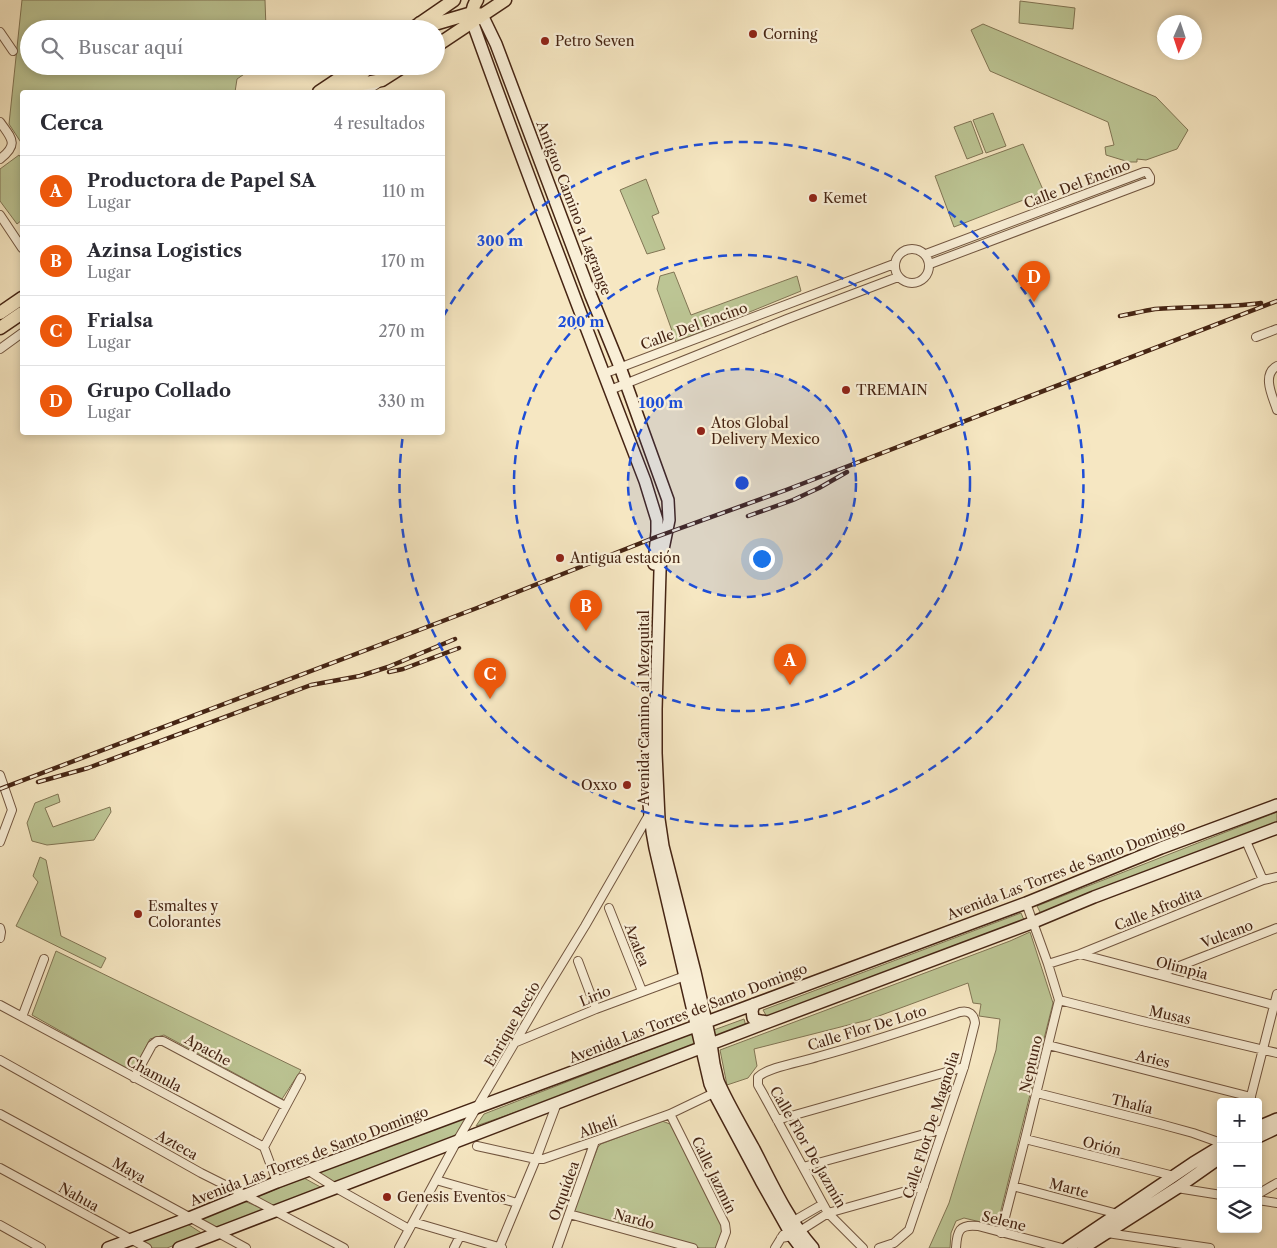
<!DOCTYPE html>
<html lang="es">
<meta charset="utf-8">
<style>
:root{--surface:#fff;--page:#f7f7f7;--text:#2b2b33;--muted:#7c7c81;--line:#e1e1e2;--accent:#ea580c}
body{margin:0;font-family:"Libre Caslon Text",serif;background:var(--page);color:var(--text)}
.controls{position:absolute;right:15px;bottom:15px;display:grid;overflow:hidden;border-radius:5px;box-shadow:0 2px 8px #0003}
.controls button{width:45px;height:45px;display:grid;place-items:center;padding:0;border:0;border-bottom:1px solid var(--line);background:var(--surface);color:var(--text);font:25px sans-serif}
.compass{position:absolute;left:1157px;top:15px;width:45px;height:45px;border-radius:50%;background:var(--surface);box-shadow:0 2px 8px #0003;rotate:183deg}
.you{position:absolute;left:761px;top:558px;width:18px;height:18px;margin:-12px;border:4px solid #fff;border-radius:50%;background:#1a73e8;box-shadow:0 0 0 8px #1a73e833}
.badge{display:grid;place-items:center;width:32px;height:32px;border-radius:50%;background:var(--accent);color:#fff;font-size:16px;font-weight:700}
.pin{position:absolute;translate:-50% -41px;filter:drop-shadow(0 1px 2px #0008)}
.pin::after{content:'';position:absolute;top:26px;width:18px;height:15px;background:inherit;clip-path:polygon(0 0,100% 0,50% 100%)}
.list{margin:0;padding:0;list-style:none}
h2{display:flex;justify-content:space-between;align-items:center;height:65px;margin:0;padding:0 20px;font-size:21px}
h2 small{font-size:16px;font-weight:400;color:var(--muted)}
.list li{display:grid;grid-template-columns:32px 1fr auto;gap:15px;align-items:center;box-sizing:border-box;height:70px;padding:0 20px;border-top:1px solid var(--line)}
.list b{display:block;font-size:19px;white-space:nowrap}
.list p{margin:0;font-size:16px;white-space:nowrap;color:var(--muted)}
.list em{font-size:16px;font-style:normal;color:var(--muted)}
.icon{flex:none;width:28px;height:28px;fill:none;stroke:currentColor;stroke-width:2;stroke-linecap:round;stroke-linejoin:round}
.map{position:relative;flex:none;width:1277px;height:1248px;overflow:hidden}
.search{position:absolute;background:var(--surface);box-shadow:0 2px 8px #0003;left:20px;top:20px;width:425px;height:55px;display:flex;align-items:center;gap:12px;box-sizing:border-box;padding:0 18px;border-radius:28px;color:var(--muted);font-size:19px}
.panel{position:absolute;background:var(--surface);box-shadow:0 2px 8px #0003;left:20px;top:90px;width:425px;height:345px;border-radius:5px}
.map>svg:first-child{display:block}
</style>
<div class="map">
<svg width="1277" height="1248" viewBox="0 0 1277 1248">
<rect width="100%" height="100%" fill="#f6e7c2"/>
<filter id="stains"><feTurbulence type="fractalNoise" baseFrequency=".004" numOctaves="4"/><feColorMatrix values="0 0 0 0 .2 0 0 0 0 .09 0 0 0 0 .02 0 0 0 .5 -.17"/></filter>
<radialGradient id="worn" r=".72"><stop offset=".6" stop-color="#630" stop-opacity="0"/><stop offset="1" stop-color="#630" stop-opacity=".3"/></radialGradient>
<!-- green -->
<path fill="#bcc594" stroke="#817554" d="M22,0H265L266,29H29V66H256L237,79L235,92H22V144L9,124Z
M1020,1L1075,8L1073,29L1019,23Z
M983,24L1156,97L1188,130L1177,149L1146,160L1137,159V162H1129L1106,155L1105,147L1114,145L1108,122L990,71L971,30Z
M993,113L1006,146L986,153L973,120Z
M971,121L983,153L967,159L954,127Z
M1023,144L1044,192L954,227L935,176Z
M19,155L22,159V220L17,224L0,201V169Z
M646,179L659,213L652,216L665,249L647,254L620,190Z
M674,272L691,315L797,276L801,291L676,342L657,289L660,276Z
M58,794L60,802L45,808L53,827L110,807L111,812L94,840L47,845L32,841L27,823L35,803Z
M1277,812V826L1041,914L1037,906Z
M40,857L46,860L61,936L106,958L101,968L16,926L38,882L33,876Z
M1021,913L1024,920L767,1017L763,1010Z
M1030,932L1053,1003L997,1226L964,1218L956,1221L951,1233L950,1248H929L949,1203L996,1050L1000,1019L979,1016L981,1004L973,1003L968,983L868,1020L754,1049L757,1066L748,1078L727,1085L720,1050L1010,941Z
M56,951L301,1070L282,1099L164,1035L150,1039L134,1070L131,1071L32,1015Z
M744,1019L746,1026L711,1039V1031Z
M693,1033L696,1049L476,1126L484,1114Z
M468,1116L454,1139L335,1186L315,1174Z
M662,1121L670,1124L723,1226V1234L718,1248H700L576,1215L574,1209L598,1147L601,1144Z
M304,1178L324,1189L275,1207L256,1197Z
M244,1201L266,1210L214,1230L194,1220Z
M186,1223L203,1234L167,1248H153L140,1241Z"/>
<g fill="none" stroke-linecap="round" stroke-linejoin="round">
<!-- street casing -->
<g stroke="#725640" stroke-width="10">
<path id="street" d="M0,32L13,51
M364,92L377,84
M0,122C12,139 19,144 0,159
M0,215L22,248
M895 266a17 17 0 1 1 34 0a17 17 0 1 1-34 0Z
M926,254L1144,172H1147L1150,177V181L930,264
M1256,337L1277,329
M0,349L22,333
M1277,366C1261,375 1273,397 1277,410
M603,374L894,264
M610,390L787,319L898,277
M0,775L12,810L0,842
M1246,841L1263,880
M609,908L642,991
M0,928L1,932L0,938
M1080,954L1277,1006
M578,961L596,1009
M1048,964L1080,954L1263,880L1277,877
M1159,974L1277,928
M1059,1000L1138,1020L1277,1053
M0,1005L264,1147L277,1182
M22,1017L44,959
M514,1043L596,1009L685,976
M1048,1045L1251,1097
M0,1060L201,1173L245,1195L344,1248
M134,1078L152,1045L157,1041H163L285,1106
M1037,1093L1160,1124L1193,1133L1221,1143
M1250,1100L1277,994
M0,1114L246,1248
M670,1114L725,1224L726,1232L720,1248
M777,1120L964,1067
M1025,1139L1174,1176
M477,1146L536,1159H543L595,1141L670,1114L718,1091
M264,1147L301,1078
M803,1167L943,1129
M0,1168L147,1248
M309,1171L336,1188L409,1229
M436,1180L517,1203
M1013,1186L1118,1214
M1177,1188L1221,1195
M1258,1194L1277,1183
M1258,1200L1277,1203
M569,1214L693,1248
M413,1222L502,1248
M790,1223L823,1204
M0,1225L41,1248
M1001,1233L1025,1139L1059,1000L1048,964L1026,903
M1107,1233L1210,1248
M781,1238L792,1236L828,1213L924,1186
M399,1248L457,1141L544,993L585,926L650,813
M454,1248L460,1236
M499,1248L536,1159L557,1103
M557,1248L595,1141
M775,1248L783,1235
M863,1248L828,1213L823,1204L762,1092L758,1085V1077C768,1067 802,1062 817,1057C865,1044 913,1028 960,1012C969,1010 974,1014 975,1023L964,1067L909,1230L894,1243L879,1248
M956,1248C957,1231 959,1224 978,1226L1062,1248"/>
</g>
<!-- secondary casing -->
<g stroke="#462514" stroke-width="14">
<path id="secondary" d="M482,15L496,44L591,296L620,367L668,500L669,520L661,559L660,571L656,709V753L659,819L663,846L695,972L711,1044L714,1064L718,1081C728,1104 742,1127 754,1149C771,1182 788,1220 813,1248
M472,21C527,175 586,328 645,481L657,520V532L654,564
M649,717C647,761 646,804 655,848L710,1084L714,1093L761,1181L792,1236L801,1248
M754,1004L752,1011L753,1018L755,1020L767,1022
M1258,1127L1277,1119
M1258,1137L1277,1128
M108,1248L189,1218L277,1182L1026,903L1161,848L1277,805
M179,1248L768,1022L1034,922L1094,897L1277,828
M1067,1248L1193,1163L1221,1146
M1083,1248L1177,1188L1221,1157"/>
</g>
<!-- primary casing -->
<g stroke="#462514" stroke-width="15">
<path id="primary" d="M472,21C472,13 472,7 477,0
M420,23H438L472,13L482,15
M412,29L454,0
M436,46L505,0
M351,82L371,66
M319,92L358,66
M337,92L346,87L382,80L404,66
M0,313L22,298
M0,328L22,313"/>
</g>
<!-- street -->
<use href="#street" stroke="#f9efd7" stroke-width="8"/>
<!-- secondary -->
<use href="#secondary" stroke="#f9efd7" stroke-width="11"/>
<!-- primary -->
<use href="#primary" stroke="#f6e7c2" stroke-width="12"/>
<!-- rail casing -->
<g stroke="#462514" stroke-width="4.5">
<path id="rail" d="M1120,316C1131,314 1143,311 1155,309C1190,306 1226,308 1261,303
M748,516L793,500L819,488L847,472
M389,672L403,669L459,648
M38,782L88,768L311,685L360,676L388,667L455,639
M0,789L477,608L656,537L786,490L1277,301"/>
</g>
<!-- rail -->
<use href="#rail" stroke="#f9efd7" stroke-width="2.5" stroke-dasharray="8" stroke-linecap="butt"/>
</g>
<!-- distance rings -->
<circle cx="742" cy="483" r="114" fill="#1d4ed8" fill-opacity=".12"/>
<g fill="none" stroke="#1d4ed8" stroke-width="2.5" stroke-dasharray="9 6">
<circle cx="742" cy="483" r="114"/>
<circle cx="742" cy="483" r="228"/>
<path d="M443 317A342 342 0 1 1 403 435"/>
</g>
<!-- markers -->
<g fill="#8f2418" stroke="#f9efd7" stroke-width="2">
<circle cx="753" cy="34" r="5"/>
<circle cx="545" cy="41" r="5"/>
<circle cx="813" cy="198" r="5"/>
<circle cx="846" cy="390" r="5"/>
<circle cx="701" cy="431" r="5"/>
<circle cx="560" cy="558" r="5"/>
<circle cx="627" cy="785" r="5"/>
<circle cx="138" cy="914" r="5"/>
<circle cx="387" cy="1197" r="5"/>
</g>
<g text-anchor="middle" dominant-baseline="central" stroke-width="4.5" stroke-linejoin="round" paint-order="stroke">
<!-- poi labels -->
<g font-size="14" fill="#462514" stroke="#f9efd7" text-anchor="start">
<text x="763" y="34">Corning</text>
<text x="555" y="41">Petro Seven</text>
<text x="823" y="198">Kemet</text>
<text x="856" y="390">TREMAIN</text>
<text x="711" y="423">Atos Global<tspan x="711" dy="16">Delivery Mexico</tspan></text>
<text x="570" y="558">Antigua estación</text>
<text x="617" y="785" text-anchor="end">Oxxo</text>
<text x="148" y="906">Esmaltes y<tspan x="148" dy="16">Colorantes</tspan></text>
<text x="397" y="1197">Genesis Eventos</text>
</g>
<!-- street labels -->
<g font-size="14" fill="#462514" stroke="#f9efd7">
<text transform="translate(1077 184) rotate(-21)">Calle Del Encino</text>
<text transform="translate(574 208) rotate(69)">Antiguo Camino a Lagrange</text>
<text transform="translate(694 326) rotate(-20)">Calle Del Encino</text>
<text transform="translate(644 708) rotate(-90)">Avenida Camino al Mezquital</text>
<text transform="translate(1066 870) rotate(-21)">Avenida Las Torres de Santo Domingo</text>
<text transform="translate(1158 909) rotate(-22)">Calle Afrodita</text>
<text transform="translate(1227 934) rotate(-21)">Vulcano</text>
<text transform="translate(637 945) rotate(69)">Azalea</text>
<text transform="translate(1182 968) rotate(15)">Olimpia</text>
<text transform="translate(595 996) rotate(-22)">Lirio</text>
<text transform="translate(688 1013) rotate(-21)">Avenida Las Torres de Santo Domingo</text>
<text transform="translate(1170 1015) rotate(13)">Musas</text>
<text transform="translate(512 1024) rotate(-60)">Enrique Recio</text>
<text transform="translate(867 1028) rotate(-17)">Calle Flor De Loto</text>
<text transform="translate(208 1050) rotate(29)">Apache</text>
<text transform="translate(1153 1059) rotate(14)">Aries</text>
<text transform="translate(1031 1064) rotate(-77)">Neptuno</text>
<text transform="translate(154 1074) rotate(28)">Chamula</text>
<text transform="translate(1132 1104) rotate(14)">Thalía</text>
<text transform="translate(931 1125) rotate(-72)">Calle Flor De Magnolia</text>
<text transform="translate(598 1127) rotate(-19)">Alhelí</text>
<text transform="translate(177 1145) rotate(29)">Azteca</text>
<text transform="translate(1102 1146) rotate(14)">Orión</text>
<text transform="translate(808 1147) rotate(60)">Calle Flor De Jazmín</text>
<text transform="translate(309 1156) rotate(-21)">Avenida Las Torres de Santo Domingo</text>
<text transform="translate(129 1170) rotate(29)">Maya</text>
<text transform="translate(714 1175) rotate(64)">Calle Jazmín</text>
<text transform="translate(1069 1188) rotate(15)">Marte</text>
<text transform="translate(564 1191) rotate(-70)">Orquídea</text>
<text transform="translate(79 1197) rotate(29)">Nahua</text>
<text transform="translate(634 1219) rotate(15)">Nardo</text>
<text transform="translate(1004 1221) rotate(14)">Selene</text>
</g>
</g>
<circle cx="742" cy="483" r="8" fill="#1d4ed8" stroke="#f9efd7" stroke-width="2.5"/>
<g font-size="15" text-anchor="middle" font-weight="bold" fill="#1d4ed8" stroke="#f9efd7" stroke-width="4.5" stroke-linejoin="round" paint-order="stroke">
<text x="500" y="246">300 m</text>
<text x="581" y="327">200 m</text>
<text x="661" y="408">100 m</text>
</g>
<rect width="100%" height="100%" filter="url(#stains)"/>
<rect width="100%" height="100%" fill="url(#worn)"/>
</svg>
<div class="controls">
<button>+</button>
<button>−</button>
<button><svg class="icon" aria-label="layers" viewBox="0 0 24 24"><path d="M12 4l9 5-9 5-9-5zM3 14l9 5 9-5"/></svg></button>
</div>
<svg class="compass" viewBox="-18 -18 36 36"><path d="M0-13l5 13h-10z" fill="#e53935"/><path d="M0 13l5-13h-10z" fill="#7c7c81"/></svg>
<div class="you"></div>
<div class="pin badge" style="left:790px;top:685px">A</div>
<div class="pin badge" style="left:586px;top:631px">B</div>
<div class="pin badge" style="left:490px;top:699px">C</div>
<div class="pin badge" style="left:1034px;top:302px">D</div>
<div class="search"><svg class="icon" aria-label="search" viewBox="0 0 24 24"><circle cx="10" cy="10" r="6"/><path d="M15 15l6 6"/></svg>Buscar aquí</div>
<section class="panel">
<h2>Cerca<small>4 resultados</small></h2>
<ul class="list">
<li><span class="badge">A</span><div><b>Productora de Papel SA</b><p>Lugar</p></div><em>110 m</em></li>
<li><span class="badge">B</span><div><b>Azinsa Logistics</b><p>Lugar</p></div><em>170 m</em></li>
<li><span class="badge">C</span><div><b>Frialsa</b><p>Lugar</p></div><em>270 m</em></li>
<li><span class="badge">D</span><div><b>Grupo Collado</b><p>Lugar</p></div><em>330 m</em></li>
</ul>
</section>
</div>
